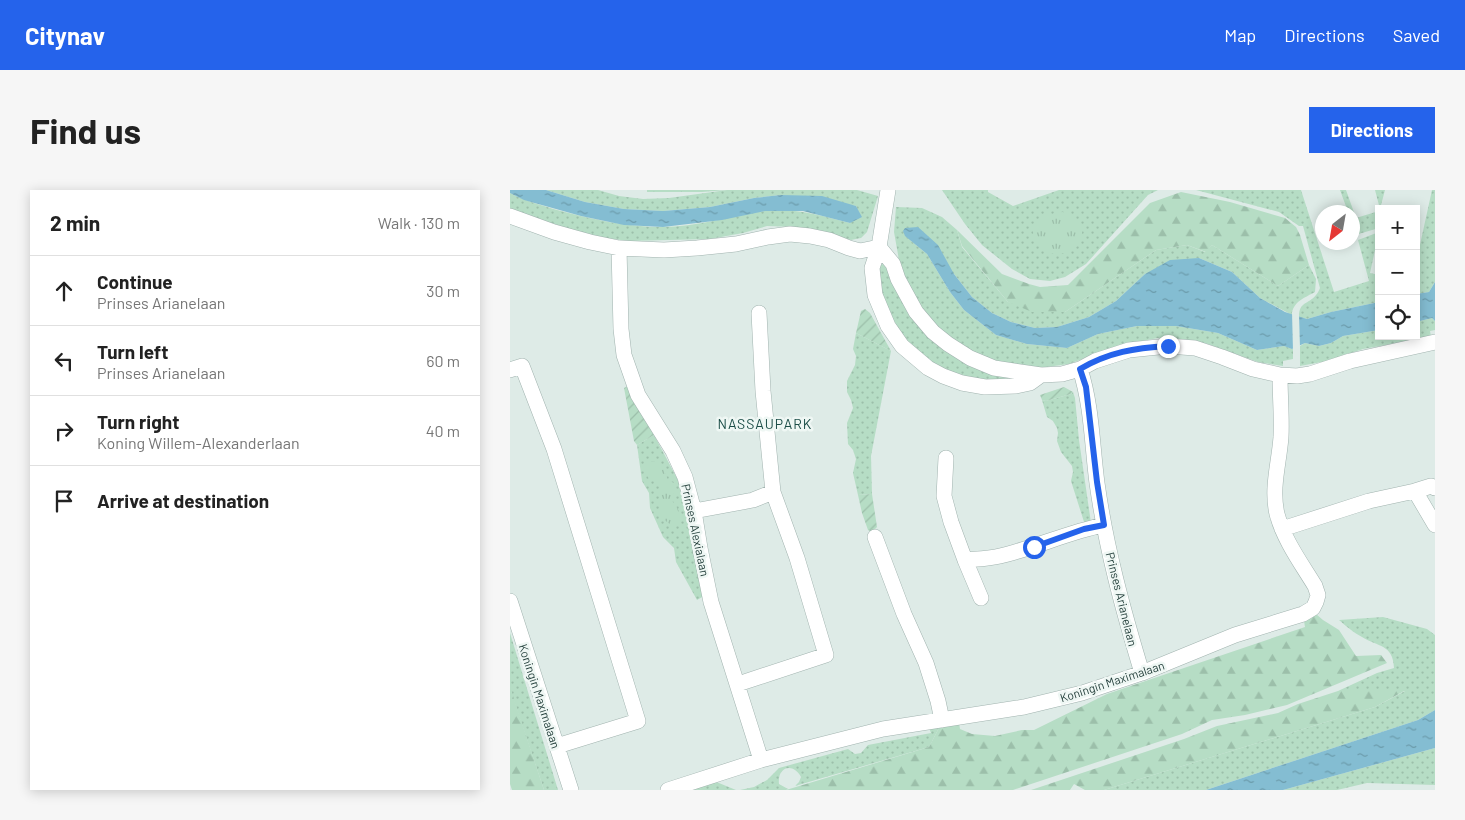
<!DOCTYPE html>
<meta charset="utf-8">
<style>
:root{--surface:#fff;--page:#f6f6f6;--text:#222;--muted:#767676;--line:#e0e0e0;--accent:#2563eb}
body{margin:0;font-family:Barlow,sans-serif;background:var(--page);color:var(--text)}
.controls{position:absolute;right:15px;top:15px;display:grid;overflow:hidden;border-radius:0px;box-shadow:0 2px 12px #0003}
.controls button{width:45px;height:45px;display:grid;place-items:center;padding:0;border:0;border-bottom:1px solid var(--line);background:var(--surface);color:var(--text);font:25px sans-serif}
.compass{position:absolute;left:805px;top:15px;width:45px;height:45px;border-radius:50%;background:var(--surface);box-shadow:0 2px 12px #0003;rotate:211deg}
.stop{position:absolute;width:15px;height:15px;margin:-11px;border:4px solid #2563eb;border-radius:50%;background:#fff}
.stop.end{background:#2563eb;border-color:#fff;box-shadow:0 1px 5px #0008}
.list{margin:0;padding:0;list-style:none}
h2{display:flex;justify-content:space-between;align-items:center;height:65px;margin:0;padding:0 20px;font-size:21px}
h2 small{font-size:16px;font-weight:400;color:var(--muted)}
.list li{display:grid;grid-template-columns:32px 1fr auto;gap:15px;align-items:center;box-sizing:border-box;height:70px;padding:0 20px;border-top:1px solid var(--line)}
.list b{display:block;font-size:19px;white-space:nowrap}
.list p{margin:0;font-size:16px;white-space:nowrap;color:var(--muted)}
.list em{font-size:16px;font-style:normal;color:var(--muted)}
.icon{flex:none;width:28px;height:28px;fill:none;stroke:currentColor;stroke-width:2;stroke-linecap:round;stroke-linejoin:round}
.map{position:relative;flex:none;width:925px;height:600px;overflow:hidden;border-radius:0px}
header{display:flex;align-items:center;gap:30px;box-sizing:border-box;height:70px;padding:0 25px;background:var(--accent);color:#fff}
header strong{font-size:24px}
nav{display:flex;gap:28px;margin-inline-start:auto;font-size:18px}
.intro{display:flex;align-items:center;justify-content:space-between;box-sizing:border-box;height:120px;padding:0 30px}
h1{margin:0;font-size:35px}
.button{padding:12px 22px;border-radius:0px;background:var(--accent);color:#fff;font-size:18px;font-weight:700}
main{display:flex;gap:30px;padding:0 30px}
aside{flex:1;background:var(--surface);border-radius:0px;box-shadow:0 2px 12px #0003}
.map>svg:first-child{display:block}
</style>
<header>
<strong>Citynav</strong>
<nav><a>Map</a><a>Directions</a><a>Saved</a></nav>
</header>
<div class="intro"><h1>Find us</h1><a class="button">Directions</a></div>
<main>
<aside>
<h2>2 min<small>Walk · 130 m</small></h2>
<ul class="list">
<li><svg class="icon" aria-label="ahead" viewBox="0 0 24 24"><path d="M12 20V5M6 11l6-6 6 6"/></svg><div><b>Continue</b><p>Prinses Arianelaan</p></div><em>30 m</em></li>
<li><svg class="icon" aria-label="left" viewBox="0 0 24 24"><path d="M17 20v-9H6M10 6l-5 5 5 5"/></svg><div><b>Turn left</b><p>Prinses Arianelaan</p></div><em>60 m</em></li>
<li><svg class="icon" aria-label="right" viewBox="0 0 24 24"><path d="M7 20v-9h11M14 6l5 5-5 5"/></svg><div><b>Turn right</b><p>Koning Willem-Alexanderlaan</p></div><em>40 m</em></li>
<li><svg class="icon" aria-label="arrive" viewBox="0 0 24 24"><path d="M6 21V4h12l-3 4 3 4H6"/></svg><div><b>Arrive at destination</b></div></li>
</ul>
</aside>
<div class="map">
<svg width="925" height="600" viewBox="0 0 925 600">
<defs>
<pattern id="grass-dots" width="8" height="8" patternUnits="userSpaceOnUse" patternTransform="scale(1.25)"><rect width="8" height="8" fill="#b6ddc5"/><path d="M2 2h.1M6 6h.1" fill="none" stroke="#9cbfaa" stroke-width="1.8" stroke-linecap="round"/></pattern>
<pattern id="forest-firs" width="22" height="20" patternUnits="userSpaceOnUse" patternTransform="scale(1.25)"><rect width="22" height="20" fill="#b6ddc5"/><path d="M5 1l3.5 6h-7zM16 11l3.5 6h-7z" fill="#9cbfaa"/></pattern>
<pattern id="park-tufts" width="24" height="20" patternUnits="userSpaceOnUse" patternTransform="scale(1.25)"><rect width="24" height="20" fill="#b6ddc5"/><path d="M3 7l-1-3M5 7V3M7 7l1-3M15 17l-1-3M17 17v-4M19 17l1-3" fill="none" stroke="#9cbfaa"/></pattern>
<pattern id="garden-furrows" width="10" height="10" patternUnits="userSpaceOnUse" patternTransform="scale(1.25)"><rect width="10" height="10" fill="#b6ddc5"/><path d="M-1 1l2-2M0 10L10 0M9 11l2-2" fill="none" stroke="#9cbfaa"/></pattern>
<pattern id="water-ripples" width="26" height="14" patternUnits="userSpaceOnUse" patternTransform="scale(1.25)"><rect width="26" height="14" fill="#84bdd2"/><path d="M2 4q2-2 4 0t4 0M15 11q2-2 4 0t4 0" fill="none" stroke="#6b9bab"/></pattern>
</defs>
<rect width="100%" height="100%" fill="#deebe7"/>
<!-- grass -->
<path fill="url(#grass-dots)" d="M36,0H88L109,6L133,9L159,8L217,0H347L368,6L357,42L351,48L341,50L318,43L287,37L257,36L233,43L200,49L118,51L82,46L46,38L0,21V3C15,11 31,15 47,20C81,29 116,37 152,37C186,37 220,26 254,21C283,17 312,26 340,33L349,23L346,16L271,5L244,8L200,17L153,21L114,19L75,12Z
M432,0H478V2L503,16L549,0H648L638,5L576,74L555,87L540,91L520,89L502,79L472,55L455,34Z
M686,0H791L824,102L859,91L848,50L869,42L860,83L869,85V112L821,122L797,129L789,127C789,111 798,115 806,105C808,103 809,100 810,98L793,36H789L769,22Z
M830,0H836L846,28L869,21V38L845,45L843,38L842,22H838Z
M865,0H875L870,19Z
M922,0H925V92L919,102L906,104V73Z
M386,17L412,18L432,27L447,40L452,57L498,112L555,122L646,60L677,55L695,62L702,55L768,96L799,75L806,89L805,102C796,107 782,112 782,125L750,108L722,82L689,68L635,84L606,111L579,127L547,137L525,138L501,132L482,123L462,107L444,84L395,46L417,64L440,102L454,120L486,145L517,154L557,158L588,144L627,136H666L708,143L747,160L774,156L783,159V169L773,171V176L748,172L695,153L648,148L610,155L559,174L521,179L481,170L444,153L420,131L392,87L384,42Z
M372,74L378,76L422,148L520,187C499,190 476,193 455,187C413,174 382,144 371,101C369,94 369,86 368,78Z
M922,128L925,131V140L920,141L921,147L853,159L817,171L790,176V156L795,153L809,156L821,153L833,146L869,140V146H906V132Z
M346,143L381,161L361,266L362,304L348,305L343,283L346,269L343,260L338,254L337,233L343,218L341,210L337,202V191L345,175L346,166L343,159Z
M563,202L565,208L569,250L581,333L575,335L561,291L563,282L562,276L551,262L547,251L548,243L547,238L543,231L537,227L532,210L536,211L561,204Z
M144,245L169,292L194,406L187,410L166,372L164,358L153,347L140,318L139,303L132,291L127,255Z
M873,427L917,439L925,445V520L908,530L696,600H594L865,517L895,501H828L867,483L884,478C883,454 868,457 852,447C844,443 836,436 829,430Z
M0,443L48,600H34L0,499Z
M430,536L419,557L285,596L289,592L291,587C283,572 267,577 269,594L278,599L276,600H230L244,597L257,590L269,578L338,559L345,564L351,563L358,555L421,543L419,538Z
M925,558V595L857,593L827,600H773Z
M204,591L226,600H180Z"/>
<!-- forest -->
<path fill="url(#forest-firs)" d="M137,0H217L192,2H137Z
M671,2L720,12L775,28L786,37L790,45L799,75L768,96L702,55L696,62L677,55L646,60L555,122H522L498,112L452,56L447,40L492,84L519,94L530,97L558,95L640,13Z
M806,424L813,430L829,440L846,466L871,465L877,473L777,515L735,525L702,530L672,544L503,600H276L419,557L430,536L449,533L450,539L462,544L485,546L512,540H524L597,504L795,437L794,431Z
M0,496L4,509L34,600H2L0,594Z
M896,500L865,517L594,600H575L564,594L560,600H521L674,549L707,536L768,523L788,514L828,501Z"/>
<!-- park -->
<path fill="url(#park-tufts)" d="M553,22C564,27 576,35 571,47C570,51 569,55 566,57C556,66 535,67 528,55C513,32 535,24 553,22Z
M144,271L153,278L158,290L164,293L165,301L161,309C167,318 173,323 168,334L163,336C153,330 148,325 149,312L152,309L149,304L150,294L139,289L135,281L137,273Z"/>
<!-- garden -->
<path fill="url(#garden-furrows)" d="M355,119L360,123L381,161L346,143L351,121Z
M118,196L144,245L127,255L124,251L114,198Z
M554,197L563,202L561,204L536,211L532,210L530,205Z
M362,304L367,337L362,342L358,340L352,323L348,305Z"/>
<!-- water -->
<path fill="url(#water-ripples)" d="M0,0H36L75,12L114,19L153,21L200,17L244,8L271,5L312,6L346,16L352,27L340,33L293,21H255L212,30L153,37L114,35L71,26L14,10L0,3Z
M408,37L428,55L444,84L462,107L482,123L501,132L525,138L547,137L579,127L606,111L635,84L660,70L689,68L722,82L750,108L775,122L797,129L821,122L869,112V140L833,146L821,153L809,156L795,153L782,159L774,156L747,160L708,143L666,136H627L588,144L557,158L517,154L486,145L454,120L440,102L417,64L395,46L393,41L395,38Z
M925,92V131L922,128L906,132V104L919,102Z
M925,520V558L773,600H696L908,530Z"/>
<!-- pier -->
<path fill="#deebe7" d="M782,122L789,124L790,158L783,161Z"/>
<g fill="none" stroke-linecap="round" stroke-linejoin="round">
<!-- minor casing -->
<g stroke="#a1b3af" stroke-width="16">
<path id="minor" d="M378,0L369,57L362,78L365,105L378,136L392,156L418,178L433,186L452,193L475,197L506,196L520,193L531,185
M0,26L44,42L80,52L109,58L154,60L187,58L226,54L258,47L280,44L300,46L319,50L339,58L350,61L369,57
M369,57L383,74L388,89L406,122L423,142L438,154L460,168L484,178L510,182L531,185L552,184L570,179L585,171L619,160L658,156L685,158L712,167L743,179L770,185L787,186L800,184L840,171L925,152
M109,58L111,139L114,165L128,205L163,261L175,287L184,321L190,358L201,412L251,570
M570,179C582,216 582,255 587,293C596,358 613,420 632,483
M0,180L12,176L44,259L128,531L47,556
M436,268L434,306L441,332L455,370L471,408
M905,301L925,335
M184,321L243,310L263,302
M772,339L859,311L905,301L921,296L925,298
M365,347L394,424L416,473L428,511L432,530
M455,370C466,369 478,369 490,366C525,358 558,342 594,335
M0,411L61,600
M228,494L316,465L287,368L263,302L253,201L249,123
M158,600L251,570L373,539L514,517L572,503L632,483L725,445L793,424L803,418L806,412L808,405L805,396C791,373 774,350 767,324C761,298 769,274 771,247C772,227 770,206 770,185"/>
</g>
<!-- minor -->
<use href="#minor" stroke="#fff" stroke-width="15"/>
</g>
<g fill="none" stroke-linecap="round" stroke-linejoin="round">
<!-- route -->
<path stroke="#2563eb" stroke-width="6" d="M524,357L574,339L594,335L587,292L576,197L570,179C599,162 625,158 658,156"/>
</g>
<g text-anchor="middle" dominant-baseline="central" stroke-width="5" stroke-linejoin="round" paint-order="stroke">
<!-- street labels -->
<g font-size="12" fill="#1f3b37" stroke="#eff7f4">
<text transform="translate(186 340) rotate(78)">Prinses Alexialaan</text>
<text transform="translate(612 409) rotate(76)">Prinses Arianelaan</text>
<text transform="translate(602 491) rotate(-18)">Koningin Maximalaan</text>
<text transform="translate(30 506) rotate(72)">Koningin Maximalaan</text>
</g>
<!-- neighbourhood labels -->
<g font-size="14" letter-spacing="1" fill="#1b4d47" stroke="#eff7f4">
<text x="255" y="233">NASSAUPARK</text>
</g>
</g>
</svg>
<div class="controls">
<button>+</button>
<button>−</button>
<button><svg class="icon" aria-label="locate" viewBox="0 0 24 24"><circle cx="12" cy="12" r="6"/><path d="M12 2v4M12 18v4M2 12h4M18 12h4"/></svg></button>
</div>
<svg class="compass" viewBox="-18 -18 36 36"><path d="M0-13l5 13h-10z" fill="#e53935"/><path d="M0 13l5-13h-10z" fill="#767676"/></svg>
<div class="stop" style="left:524px;top:357px"></div>
<div class="stop end" style="left:658px;top:156px"></div>
</div>
</main>
